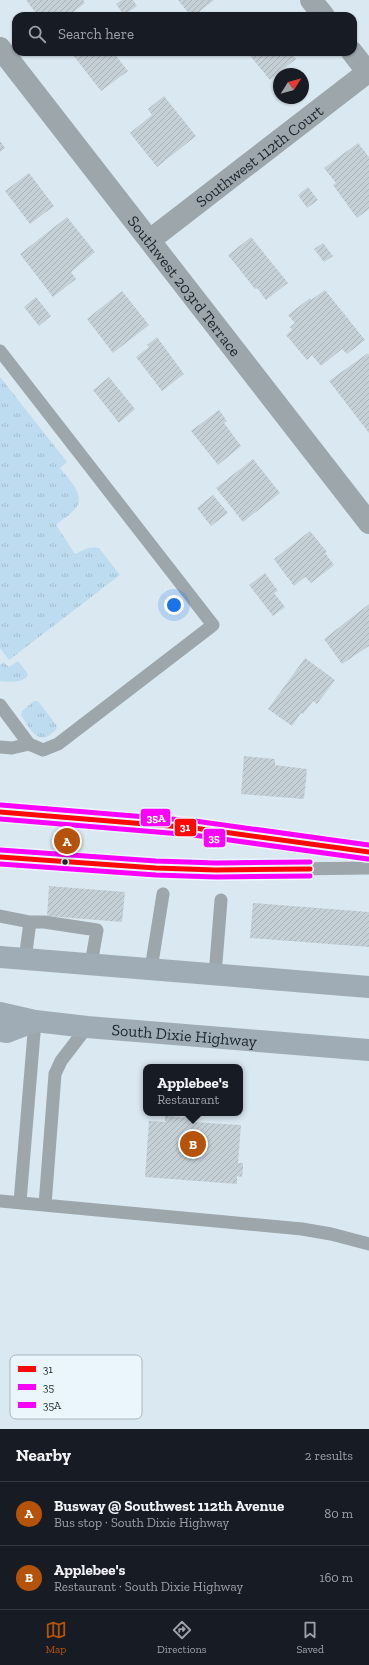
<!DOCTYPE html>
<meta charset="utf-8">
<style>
:root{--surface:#171b24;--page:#20242c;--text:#f1f3f6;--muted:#9ea1a6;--line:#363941;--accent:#b45309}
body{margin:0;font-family:"Zilla Slab",serif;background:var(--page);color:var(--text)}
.compass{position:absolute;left:273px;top:68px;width:36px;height:36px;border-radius:50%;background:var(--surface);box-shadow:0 1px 3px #0004;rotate:53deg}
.you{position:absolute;left:174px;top:605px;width:14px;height:14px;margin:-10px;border:3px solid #fff;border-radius:50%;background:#1a73e8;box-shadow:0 0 0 6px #1a73e833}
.badge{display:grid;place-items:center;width:26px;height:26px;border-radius:50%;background:var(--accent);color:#fff;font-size:13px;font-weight:700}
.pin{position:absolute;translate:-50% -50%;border:2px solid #fff;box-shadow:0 1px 4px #0006}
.popup{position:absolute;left:143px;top:1064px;width:100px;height:52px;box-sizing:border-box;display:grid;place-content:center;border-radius:8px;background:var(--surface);filter:drop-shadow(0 1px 3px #0005);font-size:13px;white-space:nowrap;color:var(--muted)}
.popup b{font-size:15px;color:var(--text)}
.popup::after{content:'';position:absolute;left:50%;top:100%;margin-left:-8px;border:8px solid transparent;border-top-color:var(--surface)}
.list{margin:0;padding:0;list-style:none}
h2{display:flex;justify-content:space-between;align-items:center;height:52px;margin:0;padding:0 16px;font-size:17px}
h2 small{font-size:13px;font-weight:400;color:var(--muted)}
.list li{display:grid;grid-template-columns:26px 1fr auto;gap:12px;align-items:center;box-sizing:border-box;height:64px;padding:0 16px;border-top:1px solid var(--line)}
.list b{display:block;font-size:15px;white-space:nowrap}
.list p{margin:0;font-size:13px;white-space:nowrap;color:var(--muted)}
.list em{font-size:13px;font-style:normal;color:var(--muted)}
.icon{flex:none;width:22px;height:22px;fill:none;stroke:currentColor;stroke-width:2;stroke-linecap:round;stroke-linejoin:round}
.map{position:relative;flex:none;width:369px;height:1429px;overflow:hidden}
.search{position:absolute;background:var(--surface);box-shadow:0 1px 3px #0004;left:12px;right:12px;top:12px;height:44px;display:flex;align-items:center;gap:10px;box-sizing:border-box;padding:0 14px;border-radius:12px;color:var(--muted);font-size:15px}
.sheet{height:180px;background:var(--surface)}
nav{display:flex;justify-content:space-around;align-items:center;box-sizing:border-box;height:56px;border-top:1px solid var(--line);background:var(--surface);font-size:11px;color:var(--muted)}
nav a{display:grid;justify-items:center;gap:2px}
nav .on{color:var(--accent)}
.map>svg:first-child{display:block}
</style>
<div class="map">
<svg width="369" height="1429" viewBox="0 0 369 1429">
<defs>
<pattern id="grass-tufts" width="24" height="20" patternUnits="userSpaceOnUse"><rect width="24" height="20" fill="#bddcef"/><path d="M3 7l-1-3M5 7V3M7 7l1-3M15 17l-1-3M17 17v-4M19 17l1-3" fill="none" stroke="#a2bdcd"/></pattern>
<pattern id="building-hatch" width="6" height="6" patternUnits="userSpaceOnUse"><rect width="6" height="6" fill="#c5d0d6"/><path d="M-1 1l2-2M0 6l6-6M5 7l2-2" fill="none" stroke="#a9b2b8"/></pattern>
</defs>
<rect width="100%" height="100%" fill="#dae8f1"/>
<!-- grass -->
<path fill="url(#grass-tufts)" d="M0,377L67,462L60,468C68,479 87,495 75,509C70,515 61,520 56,525L75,554C83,550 89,546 99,548L120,575L9,660L0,648Z
M18,661L28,674C25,684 8,682 0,681V665L3,662L9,667Z
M34,701H38L57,726L56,730C53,732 49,736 46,737C34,741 26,722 21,715L22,711Z"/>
<!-- building -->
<path fill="url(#building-hatch)" d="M26,0H83L85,3L68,16H38Z
M122,0H133L137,6L124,15L116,4Z
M178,0H214L194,16H191Z
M76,52H113L128,71L101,91L73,55Z
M247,52H290L296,59L270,80Z
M164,96L196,136L157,167L130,133L152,115L148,109Z
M0,141L5,148L0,152Z
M358,143L369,157V209L357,218L333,185L336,183L324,168Z
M29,173L54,206L30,224L5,191Z
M308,187L318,200L307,208L298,195Z
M67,217L95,252L71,272L76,279L53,297L20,254Z
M251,237L288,283L266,300L257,288L255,289L228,255Z
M323,243L333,256L324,262L314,249Z
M325,290L365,340L347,354L342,349L321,366L312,355L307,360L286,335L292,330L290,327L295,323L288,315L310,298L311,300Z
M122,291L149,325L113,353L87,319Z
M36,297L51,316L39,326L24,307Z
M157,337L184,374L162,391L136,357L149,347L147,345Z
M368,353L369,355V433L329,381Z
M109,377L135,409L119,423L93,390Z
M219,410L227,421L224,423L241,446L218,465L191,431Z
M253,459L280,493L243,522L216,488Z
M213,495L228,513L211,526L197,508Z
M310,531L327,552L325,553L334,565L311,583L305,577L294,586L274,559Z
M265,573L278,591L274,593L285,607L273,616L249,585Z
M369,604V646L342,664L324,639Z
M305,658L335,680L317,704L313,701L303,714L301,713L292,726L268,709Z
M244,756L275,759V765L307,769L304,799L241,794Z
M49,886L125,892L122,922L47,916Z
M253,903L369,912V947L250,938Z
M165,1116L191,1118V1122L241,1125L238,1163H243V1169L242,1177L237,1176V1184L145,1177L149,1121L165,1122Z"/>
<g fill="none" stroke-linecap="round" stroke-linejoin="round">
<!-- lane -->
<path stroke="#9ca6ab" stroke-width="13" d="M0,351L213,625L58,744L43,750L29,744L0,705
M0,747L12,748L29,744
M0,812L194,828L369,852
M0,857L156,868L216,870L369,868
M0,916L30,922L25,959
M30,922H44L97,930L91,964
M151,969L163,894
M215,975L221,900
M0,1201L302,1229L331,1234L369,1244
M20,1202L35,1021
M45,1205L55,1074L61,1061L87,1027"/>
<!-- street -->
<g stroke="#9ca6ab" stroke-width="22">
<path d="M311,0L324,16"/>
<path id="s1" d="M0,48L369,523"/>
<path d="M352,52L369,74"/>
<path id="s2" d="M150,240L369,71"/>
</g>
<!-- highway -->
<g stroke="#a0acb5" stroke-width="22">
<path d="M0,957L369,987"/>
<path id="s3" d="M0,1013L35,1021L87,1027L369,1050"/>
<path d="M0,1031L7,1032L35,1021"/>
</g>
<!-- bus-1 casing -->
<g stroke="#ebf5fc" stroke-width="8">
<path id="bus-1" d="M0,812L194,828L369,852
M0,857L156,868L216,870L310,869"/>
</g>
<!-- bus-2 casing -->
<g stroke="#ebf5fc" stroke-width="8">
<path id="bus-2" d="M0,819L193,835L368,859
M0,864L156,875L216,877L310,876"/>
</g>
<!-- bus-3 casing -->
<g stroke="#ebf5fc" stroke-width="8">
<path id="bus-3" d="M1,805L195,821L369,845
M0,850L156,861L216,863L310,862"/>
</g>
<!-- bus-1 -->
<use href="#bus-1" stroke="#ff0808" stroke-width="5"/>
<!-- bus-2 -->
<use href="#bus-2" stroke="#f0f" stroke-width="5"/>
<!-- bus-3 -->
<use href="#bus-3" stroke="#f0f" stroke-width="5"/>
</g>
<!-- markers -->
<circle fill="#1c252b" stroke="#ebf5fc" stroke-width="1.5" cx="65" cy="862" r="3.5"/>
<g text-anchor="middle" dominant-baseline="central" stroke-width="3" stroke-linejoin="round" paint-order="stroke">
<!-- street labels -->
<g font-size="16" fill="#1c252b" stroke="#ebf5fc">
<text stroke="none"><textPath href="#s2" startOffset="138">Southwest 112th Court</textPath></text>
<text stroke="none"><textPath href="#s1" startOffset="301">Southwest 203rd Terrace</textPath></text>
<text stroke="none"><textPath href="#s3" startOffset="186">South Dixie Highway</textPath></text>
</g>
</g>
<!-- legend -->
<rect x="10" y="1355" width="132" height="64" rx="6" fill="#ebf5fc" stroke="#adb7bd" stroke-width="1"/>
<rect x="18" y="1366" width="18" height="6" fill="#ff0808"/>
<rect x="18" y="1384" width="18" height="6" fill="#f0f"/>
<rect x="18" y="1402" width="18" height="6" fill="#f0f"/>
<g font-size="11" fill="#1c252b">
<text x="43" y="1373">31</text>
<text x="43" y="1391">35</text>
<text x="43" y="1409">35A</text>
</g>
<g stroke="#ebf5fc" stroke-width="1.5">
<rect x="140" y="808" width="31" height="19" rx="4" fill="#f0f"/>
<rect x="174" y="818" width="23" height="19" rx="4" fill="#ff0808"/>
<rect x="203" y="828" width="23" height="20" rx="4" fill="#f0f"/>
</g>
<g font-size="11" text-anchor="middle" font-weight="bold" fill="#fff">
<text x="156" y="822">35A</text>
<text x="185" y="831">31</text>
<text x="214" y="842">35</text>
</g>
</svg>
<svg class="compass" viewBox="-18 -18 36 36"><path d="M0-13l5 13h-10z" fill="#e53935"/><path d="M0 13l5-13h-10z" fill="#9ea1a6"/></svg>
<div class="you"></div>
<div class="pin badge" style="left:67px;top:841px">A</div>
<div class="pin badge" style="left:193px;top:1144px">B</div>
<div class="popup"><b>Applebee's</b>Restaurant</div>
<div class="search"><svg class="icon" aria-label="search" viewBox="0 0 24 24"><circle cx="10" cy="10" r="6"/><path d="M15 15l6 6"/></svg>Search here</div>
</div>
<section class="sheet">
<h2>Nearby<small>2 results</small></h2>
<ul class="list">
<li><span class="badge">A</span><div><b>Busway @ Southwest 112th Avenue</b><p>Bus stop · South Dixie Highway</p></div><em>80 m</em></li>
<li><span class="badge">B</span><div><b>Applebee's</b><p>Restaurant · South Dixie Highway</p></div><em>160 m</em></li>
</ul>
</section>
<nav>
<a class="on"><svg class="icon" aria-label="map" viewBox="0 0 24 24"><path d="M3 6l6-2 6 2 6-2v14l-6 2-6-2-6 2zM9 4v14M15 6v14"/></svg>Map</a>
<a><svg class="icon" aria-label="directions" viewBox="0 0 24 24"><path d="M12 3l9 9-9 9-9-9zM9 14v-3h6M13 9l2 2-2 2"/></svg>Directions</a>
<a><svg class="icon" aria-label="saved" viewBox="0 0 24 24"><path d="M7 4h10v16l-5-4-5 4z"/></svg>Saved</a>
</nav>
